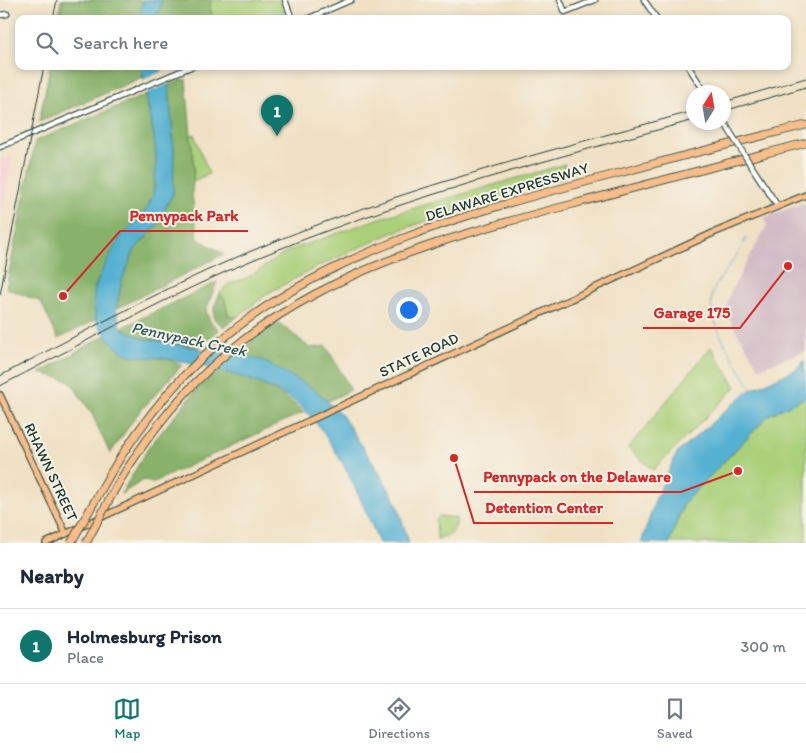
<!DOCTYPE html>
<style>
:root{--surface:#fff;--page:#f2f2f3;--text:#1f2937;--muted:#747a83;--line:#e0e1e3;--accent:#0f766e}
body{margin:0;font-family:Itim,sans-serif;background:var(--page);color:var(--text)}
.compass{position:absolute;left:686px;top:85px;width:45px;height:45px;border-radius:50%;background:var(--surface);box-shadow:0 2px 8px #0003;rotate:11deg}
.you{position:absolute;left:408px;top:309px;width:18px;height:18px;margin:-12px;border:4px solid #fff;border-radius:50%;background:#1a73e8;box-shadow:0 0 0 8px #1a73e833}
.badge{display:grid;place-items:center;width:32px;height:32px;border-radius:50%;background:var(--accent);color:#fff;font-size:16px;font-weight:700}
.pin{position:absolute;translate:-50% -41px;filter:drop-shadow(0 1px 2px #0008)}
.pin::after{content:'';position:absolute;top:26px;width:18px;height:15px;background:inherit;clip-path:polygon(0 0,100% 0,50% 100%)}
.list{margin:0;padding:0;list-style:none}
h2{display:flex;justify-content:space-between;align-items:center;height:65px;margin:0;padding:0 20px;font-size:21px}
h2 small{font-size:16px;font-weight:400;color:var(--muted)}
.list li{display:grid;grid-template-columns:32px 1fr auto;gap:15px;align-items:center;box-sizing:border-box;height:75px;padding:0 20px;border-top:1px solid var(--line)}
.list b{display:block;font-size:19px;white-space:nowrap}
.list p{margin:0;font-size:16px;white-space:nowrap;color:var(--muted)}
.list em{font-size:16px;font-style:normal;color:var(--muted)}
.icon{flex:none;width:28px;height:28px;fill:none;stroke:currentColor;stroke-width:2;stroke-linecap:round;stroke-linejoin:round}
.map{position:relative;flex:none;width:806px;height:543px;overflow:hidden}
.search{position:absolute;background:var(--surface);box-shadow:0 2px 8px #0003;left:15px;right:15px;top:15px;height:55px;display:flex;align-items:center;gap:12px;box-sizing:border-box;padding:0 18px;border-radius:10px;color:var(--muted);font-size:19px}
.sheet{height:140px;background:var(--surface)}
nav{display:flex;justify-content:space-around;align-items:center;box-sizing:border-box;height:70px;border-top:1px solid var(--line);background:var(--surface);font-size:14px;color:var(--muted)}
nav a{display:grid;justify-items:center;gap:2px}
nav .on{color:var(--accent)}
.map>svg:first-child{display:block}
</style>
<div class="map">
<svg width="806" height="543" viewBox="0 0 806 543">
<rect width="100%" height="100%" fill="#f7f3e8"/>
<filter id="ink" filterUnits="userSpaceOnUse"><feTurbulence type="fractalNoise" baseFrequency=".02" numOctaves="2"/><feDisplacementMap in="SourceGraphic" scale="10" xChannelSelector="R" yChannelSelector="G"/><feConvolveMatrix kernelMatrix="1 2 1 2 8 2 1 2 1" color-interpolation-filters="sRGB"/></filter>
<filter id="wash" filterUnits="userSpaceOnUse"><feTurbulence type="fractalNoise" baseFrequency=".0096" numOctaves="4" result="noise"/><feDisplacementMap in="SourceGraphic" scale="20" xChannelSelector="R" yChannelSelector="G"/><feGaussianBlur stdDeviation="1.12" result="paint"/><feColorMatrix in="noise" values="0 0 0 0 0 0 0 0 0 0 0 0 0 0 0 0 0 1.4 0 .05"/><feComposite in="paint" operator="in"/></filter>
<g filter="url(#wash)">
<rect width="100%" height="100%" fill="#f0e1c4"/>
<!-- built -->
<path fill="#f7cfd1" d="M12,156L0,222V160Z"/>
<!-- industrial -->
<path fill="#d2bdc6" d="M806,202V351L759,368L725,312L730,293L767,225L763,218Z"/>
<!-- green -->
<path fill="#abd07a" stroke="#658657" d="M61,0H279L286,19H57Z
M194,134L209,174L193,181L191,135Z
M565,164L563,178L517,190L392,233L319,266L270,292L237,317L228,316L225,300L220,293L228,284L247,278L288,251L377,219Z
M711,347L736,387L653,470L628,448Z
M806,397V543H669L684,503L769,415Z
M439,516L456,518V525L451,534L437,539L436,519Z"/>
<!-- forest -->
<path fill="#88b26a" stroke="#54784f" d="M63,0H143L140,19H59Z
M162,0H211L210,9L214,19H157Z
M50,66H142L143,77L39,122Z
M186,79L194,169L192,194L198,239L224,254L116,309L122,280L135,249L163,219L165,209L173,194L174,151L169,87L170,84Z
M145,95L157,151L153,194L146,211L118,241L95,286L96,320L58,339L41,302L6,288L35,141Z
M217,282L206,310L210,321L219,330L199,347L142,338L121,328Z
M220,293L225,300L228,316L237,317L224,327L214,319V307Z
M278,322L310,348L326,346L351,390L328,401C300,378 268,369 235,357L255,337Z
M105,335L125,353L168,359L182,365L136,416L110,454L92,414L70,381L40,373Z
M216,371C247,375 281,391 304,412L152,483L144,480L121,494L149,447L197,389Z"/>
<!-- water -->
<path fill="#54b1d2" stroke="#3a7783" d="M143,0H162L157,19H140Z
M142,66H160L169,87L174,151L173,194L165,209L163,219L135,249L122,280L116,309L121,328L142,338L262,360L314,389L342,415L384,480L397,504L409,543H379C361,499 329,422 288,397C254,377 207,367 169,359C156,356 137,359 125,353C116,349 98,328 96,319C94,311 93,292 96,285C98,278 116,243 120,238C133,224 149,212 153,193C163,150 146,109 142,66Z
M804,361L806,397L769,415L684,503L669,543H641L656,498L677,453L748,391L795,370Z"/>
<!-- pier -->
<path fill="#f0e1c4" d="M165,70L170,83L144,94L143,80Z"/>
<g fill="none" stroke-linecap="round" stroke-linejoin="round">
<!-- stream -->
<path stroke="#54b1d2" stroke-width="1" d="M746,238C738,258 723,271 714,289C701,316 739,366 752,390"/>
</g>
</g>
<g filter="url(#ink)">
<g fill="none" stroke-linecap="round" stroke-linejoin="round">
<!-- minor casing -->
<g stroke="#3e564a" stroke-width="7">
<path id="minor" d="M285,0L292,19
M560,0L565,12L595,0
M644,0L657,19
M0,15L7,14
M307,19L351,0
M688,66L705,92
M0,147L193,66
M750,164L777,205"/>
</g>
<!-- major casing -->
<g stroke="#3e564a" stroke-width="8">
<path id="major" d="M0,395L66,534
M46,543L713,233L806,195"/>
</g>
<!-- highway casing -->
<g stroke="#3e564a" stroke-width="9">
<path id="highway" d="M116,487C225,302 381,254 577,203C653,183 730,162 806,143
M97,497C129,438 167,388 217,344C318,254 480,209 608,176C674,158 740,141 806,125"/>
</g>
<!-- minor -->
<use href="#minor" stroke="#fff" stroke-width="4.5"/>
<!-- major -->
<use href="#major" stroke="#f8bd89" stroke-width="5.5"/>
<!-- highway -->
<use href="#highway" stroke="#f8bd89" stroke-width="7"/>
<!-- rail -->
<path stroke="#1f3d34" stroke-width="1" d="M53,19L57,0
M724,102L806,78
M724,111L806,87
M0,295L44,66
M0,376C91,328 182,278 278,240C413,186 554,149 694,111
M0,386C93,338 185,286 282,248C415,195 555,158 694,120"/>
<!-- minor-bridge casing -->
<g stroke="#3e564a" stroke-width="7" stroke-linecap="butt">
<path id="minor-bridge" d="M724,122L750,164"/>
</g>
<!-- highway-bridge casing -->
<g stroke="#3e564a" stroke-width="9" stroke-linecap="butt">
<path id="highway-bridge" d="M71,543L97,497
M86,543L116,487"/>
</g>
<!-- minor-bridge -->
<use href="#minor-bridge" stroke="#fff" stroke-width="4.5"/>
<!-- highway-bridge -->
<use href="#highway-bridge" stroke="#f8bd89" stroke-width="7"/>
</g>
</g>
<g text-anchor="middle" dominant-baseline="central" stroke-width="4" stroke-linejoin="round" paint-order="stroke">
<!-- street labels -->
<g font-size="15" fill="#1f3d34" stroke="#f7f3e8">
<text transform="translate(507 192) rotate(-17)">DELAWARE EXPRESSWAY</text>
<text transform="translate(419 355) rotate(-25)">STATE ROAD</text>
<text transform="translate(51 472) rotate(65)">RHAWN STREET</text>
</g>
<!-- water labels -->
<g font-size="16" font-style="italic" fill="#2c5a5c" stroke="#f7f3e8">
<text transform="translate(189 339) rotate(12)">Pennypack Creek</text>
</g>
</g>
<!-- callouts -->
<path fill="none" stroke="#d62828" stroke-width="2" d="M63 296L120 231H248M788 266L740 328H643M738 471L681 492H474M454 458L474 523H613"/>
<g fill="#d62828" stroke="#f7f3e8" stroke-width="2">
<circle cx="63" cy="296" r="5"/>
<circle cx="788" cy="266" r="5"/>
<circle cx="738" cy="471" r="5"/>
<circle cx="454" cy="458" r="5"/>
</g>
<g font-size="16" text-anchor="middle" font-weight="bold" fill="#d62828" stroke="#f7f3e8" stroke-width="4" stroke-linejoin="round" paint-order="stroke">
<text x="184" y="221">Pennypack Park</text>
<text x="692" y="318">Garage 175</text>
<text x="577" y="482">Pennypack on the Delaware</text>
<text x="544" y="513">Detention Center</text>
</g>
</svg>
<svg class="compass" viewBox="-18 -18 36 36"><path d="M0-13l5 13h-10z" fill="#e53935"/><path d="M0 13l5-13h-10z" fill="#747a83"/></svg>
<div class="you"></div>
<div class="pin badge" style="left:277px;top:136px">1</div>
<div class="search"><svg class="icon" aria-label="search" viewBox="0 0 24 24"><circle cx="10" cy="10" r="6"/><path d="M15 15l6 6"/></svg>Search here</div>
</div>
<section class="sheet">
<h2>Nearby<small></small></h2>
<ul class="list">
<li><span class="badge">1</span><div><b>Holmesburg Prison</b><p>Place</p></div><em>300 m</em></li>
</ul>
</section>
<nav>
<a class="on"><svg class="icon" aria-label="map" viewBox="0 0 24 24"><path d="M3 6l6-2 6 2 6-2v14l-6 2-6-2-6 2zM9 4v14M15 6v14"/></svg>Map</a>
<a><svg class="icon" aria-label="directions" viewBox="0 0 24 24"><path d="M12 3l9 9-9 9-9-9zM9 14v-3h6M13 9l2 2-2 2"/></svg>Directions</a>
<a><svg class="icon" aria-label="saved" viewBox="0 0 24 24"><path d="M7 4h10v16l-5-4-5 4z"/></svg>Saved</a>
</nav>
